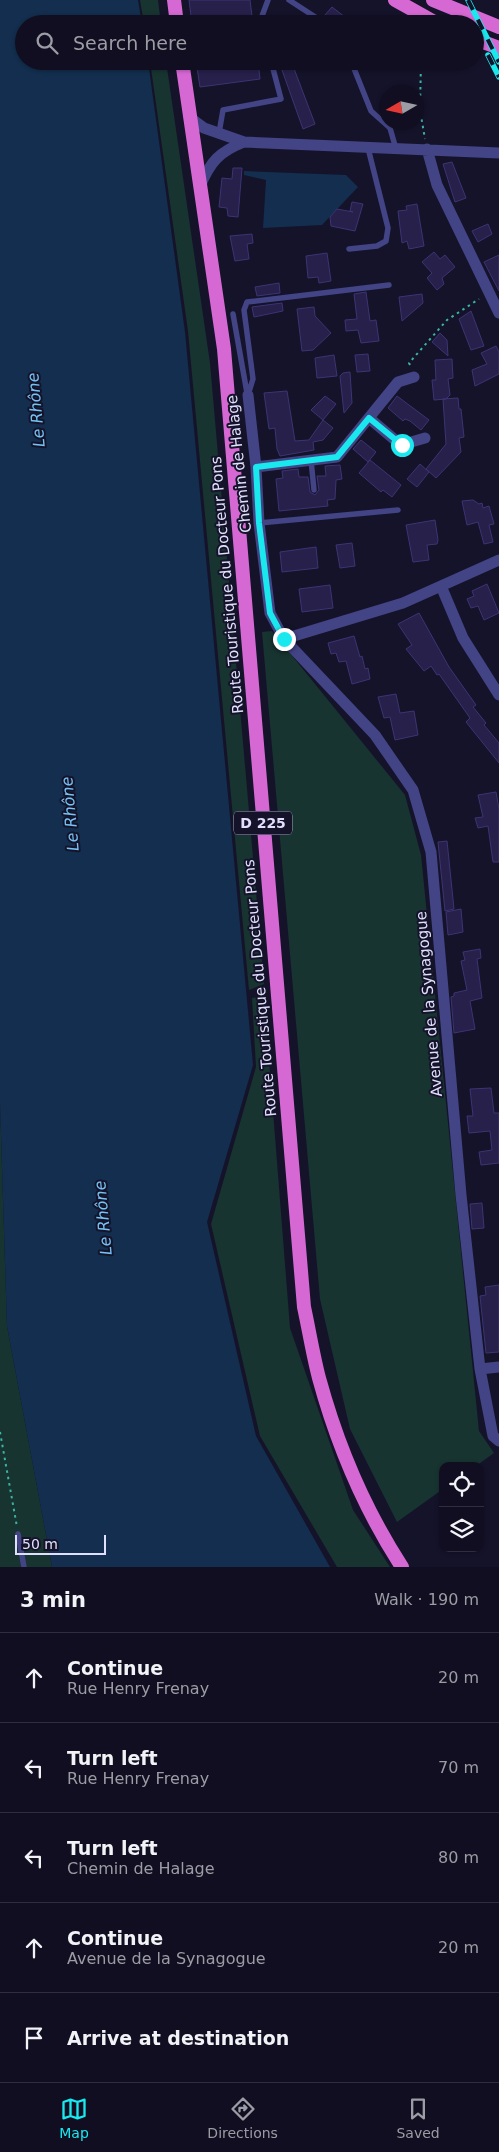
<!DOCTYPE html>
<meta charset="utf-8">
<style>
:root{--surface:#100e20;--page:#1e1c2d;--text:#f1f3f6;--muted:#9c9ca5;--line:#302e3e;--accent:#19e9ef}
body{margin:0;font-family:"DejaVu Sans",sans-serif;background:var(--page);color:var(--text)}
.controls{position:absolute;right:15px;bottom:15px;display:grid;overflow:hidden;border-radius:10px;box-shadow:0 1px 4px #0004}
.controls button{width:45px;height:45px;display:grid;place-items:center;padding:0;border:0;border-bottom:1px solid var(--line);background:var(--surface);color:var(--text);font:25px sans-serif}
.compass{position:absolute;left:379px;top:85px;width:45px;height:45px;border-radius:50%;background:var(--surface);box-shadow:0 1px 4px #0004;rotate:261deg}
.scale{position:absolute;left:15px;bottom:12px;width:91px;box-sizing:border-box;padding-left:5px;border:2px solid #e0dffd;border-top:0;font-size:14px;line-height:18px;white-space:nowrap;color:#e0dffd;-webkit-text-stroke:4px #15132a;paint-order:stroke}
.stop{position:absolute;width:15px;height:15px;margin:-11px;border:4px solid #19e9ef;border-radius:50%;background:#fff}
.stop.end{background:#19e9ef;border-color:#fff;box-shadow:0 1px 5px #0008}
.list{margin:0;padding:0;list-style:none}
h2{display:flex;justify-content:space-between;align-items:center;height:65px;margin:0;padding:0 20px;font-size:21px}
h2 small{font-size:16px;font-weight:400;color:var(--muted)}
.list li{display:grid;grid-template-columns:32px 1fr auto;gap:15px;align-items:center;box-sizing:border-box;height:90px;padding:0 20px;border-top:1px solid var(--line)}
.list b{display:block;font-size:19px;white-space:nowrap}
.list p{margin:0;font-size:16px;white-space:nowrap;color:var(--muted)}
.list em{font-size:16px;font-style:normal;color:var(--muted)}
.icon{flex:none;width:28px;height:28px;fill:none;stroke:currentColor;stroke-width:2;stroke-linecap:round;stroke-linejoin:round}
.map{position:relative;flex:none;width:499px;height:1567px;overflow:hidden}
.search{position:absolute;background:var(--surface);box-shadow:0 1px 4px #0004;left:15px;right:15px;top:15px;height:55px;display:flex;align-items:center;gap:12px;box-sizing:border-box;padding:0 18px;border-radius:28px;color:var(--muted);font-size:19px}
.sheet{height:515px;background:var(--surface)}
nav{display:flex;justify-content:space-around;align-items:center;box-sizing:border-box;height:70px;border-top:1px solid var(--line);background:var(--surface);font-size:14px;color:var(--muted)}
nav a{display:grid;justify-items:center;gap:2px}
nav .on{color:var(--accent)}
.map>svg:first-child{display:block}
</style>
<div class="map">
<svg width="499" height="1567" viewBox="0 0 499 1567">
<rect width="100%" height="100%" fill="#15132a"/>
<!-- green -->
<path fill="#173431" d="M140,0H158L161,24H144Z
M150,61H166L210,363L264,984L249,990L188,331Z
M272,631L405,795L421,855L479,1431L494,1453L476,1466H443V1489L397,1522L350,1429L320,1299L262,632Z
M264,996L290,1328L353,1510L390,1567H337L260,1436L211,1224L256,1067L252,998Z
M0,1104L7,1326L52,1567H0Z"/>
<!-- water -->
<path fill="#132e4e" d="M0,0H138L142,24H24V61H148L185,332L253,1065L207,1222L256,1436L330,1567H52L7,1326L0,1104Z
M244,171L346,175L358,187L322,225L263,228L266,180L244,175Z"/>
<!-- building -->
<path fill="#26204a" stroke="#3c3474" d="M189,0H250L253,24H192Z
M332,7L354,24H334L324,16Z
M196,61H258L260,79L200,87Z
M293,66L315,124L303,129L282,70Z
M452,162L466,198L455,202L443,164Z
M233,168H242L238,217L228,216L227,208L219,207L222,178L232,179Z
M352,202L363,204L355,231L331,226L330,217L337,209L353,212L350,211Z
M417,204L424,246L409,249L407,241L402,243L398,211L407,210L406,206Z
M488,224L492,234L478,242L472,231Z
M252,234L253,243L247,244L249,259L235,261L230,236Z
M434,252L440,259L445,255L455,267L442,278L444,284L437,290L427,278L432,273L422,262Z
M327,253L331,281L319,283L318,277L308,278L306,256Z
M499,255V291L484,262Z
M279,283L280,293L257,296L255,287Z
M366,292L370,321L376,320L379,341L361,343L358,330L346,331L345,320L357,319L354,294Z
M422,294L423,303L402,321L399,297Z
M282,303L283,311L254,317L252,307Z
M314,307L315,316L331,333L313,350L302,351L297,309Z
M471,311L484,346L471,350L459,319Z
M440,333L447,340L448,356L432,342Z
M496,346L499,352V374L475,386L472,370L487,364L481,353Z
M368,354L370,371L357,372L355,355Z
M334,355L337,376L317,378L315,358Z
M452,359L453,378L448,379L450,395L446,399L434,400L432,380H436L435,360Z
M350,372L352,403L344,413L340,376L343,373Z
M287,391L295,441L309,440L323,420L311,410L325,396L336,404L323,420L333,428L323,440L313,442L314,450L280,456L277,449L275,428L269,429L264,393Z
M397,396L429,420L421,430L410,421L405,419L403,421L388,408Z
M458,398L459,409H461L464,437L459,438L461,452L436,478L426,469L446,444L443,399Z
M361,440L376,452L368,462L353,449Z
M370,460L401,485L392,497L383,490L381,492L359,473Z
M420,464L429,472L417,487L407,479Z
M340,465L342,479L336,480L335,499L327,500L328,506L279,511L276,479L283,478L282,471L298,469L299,477H308L310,492L315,495L319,490L317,476H326L325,466Z
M473,500L479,504L482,503L483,508L489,506L494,524L489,525L493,542L484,544L478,522L467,525L462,501Z
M435,520L438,540L437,544L427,545L429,560L413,562L406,525Z
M352,543L355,566L340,568L336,545Z
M316,547L318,568L282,572L280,552Z
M487,584L499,613L484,620L478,606L471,608L467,599L474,596L472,591Z
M330,585L333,608L302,612L299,589Z
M419,613L449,667L476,705L473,707L486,723L484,725L499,743V763L466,722L470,718L439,674L437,675L431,666L424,671L406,649L412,645L398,624Z
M354,636L360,657L362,656L365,669L368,668L370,679L352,684L346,661L339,662L336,653L331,654L328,643Z
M396,694L400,713L414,711L418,735L395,740L390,717L384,718L378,697Z
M496,792L499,809V862H493L488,826L478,828L475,818L483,817L478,795Z
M447,841L454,909L445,911L438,842Z
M461,909L463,932L448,935L446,912Z
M480,949L481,958L477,959L482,998L470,1001L475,1029L454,1033L451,997L454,996V993L467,990L461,961L465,960L463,952Z
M491,1088L494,1113H499V1163L481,1165L479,1152L492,1150L490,1131L469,1133L467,1116H473L470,1089Z
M482,1203L484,1228L472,1229L470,1204Z
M499,1285V1352L486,1353L480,1296L486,1295L485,1287Z"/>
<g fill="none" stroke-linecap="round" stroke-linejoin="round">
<!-- path -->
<path stroke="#3ab5a5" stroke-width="2" stroke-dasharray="2.5 4" stroke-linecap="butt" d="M421,61L420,110L425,139
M410,365L409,363L447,320L479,299
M0,1432L17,1527"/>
<!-- service -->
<path stroke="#424486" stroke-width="5.5" d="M289,0L326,24
M264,24L262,16L268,0
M351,61L371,111L390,128L396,149
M219,133L223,110L281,99L271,61
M349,249L377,246L386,241L388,228L368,148
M233,314L247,393
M248,395L253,379L244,310L247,302L389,285
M311,460L314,490
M259,523L398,510
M18,1534L24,1567"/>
<!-- minor -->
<path stroke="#424486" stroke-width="11" d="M189,117L204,128L244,142L499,153
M427,149L437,185L499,313
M200,186C211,161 219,152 244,142
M248,395L256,467L259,523L270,613L284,639L375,735L413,790L431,852L461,1195L480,1369L493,1436L499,1441
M369,418L401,445L425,438
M256,467L337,457L398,382L414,377
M441,586L463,638L499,695
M284,639L403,603L499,560
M480,1369L499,1367"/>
<!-- trunk -->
<path stroke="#d668d4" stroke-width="14" d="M174,0L177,24
M395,0L438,24
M433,0L499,27
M475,39L499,48
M182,61L224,349L304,1307C309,1330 313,1355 319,1378C337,1444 365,1510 402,1567"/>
<!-- rail casing -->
<g stroke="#19e9ef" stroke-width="5.5">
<path id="rail" d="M468,0L499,62
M488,55L499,77"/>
</g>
<!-- rail -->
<use href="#rail" stroke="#15132a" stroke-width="4" stroke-dasharray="11" stroke-linecap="butt"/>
</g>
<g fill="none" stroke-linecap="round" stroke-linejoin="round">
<!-- route -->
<path stroke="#19e9ef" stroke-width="6" d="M284,639L270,613L259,523L256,467L337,457L369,418L402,445"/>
</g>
<g text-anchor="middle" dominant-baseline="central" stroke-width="4" stroke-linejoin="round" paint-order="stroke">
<!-- shield labels -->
<rect fill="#15132a" stroke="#a3a2be" stroke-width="1" x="234" y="811.5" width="58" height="23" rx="4"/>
<g font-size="14" font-weight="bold" fill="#e0dffd">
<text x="263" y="823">D 225</text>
</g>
<!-- street labels -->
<g font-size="15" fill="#e0dffd" stroke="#15132a">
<text transform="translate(239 464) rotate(-96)">Chemin de Halage</text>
<text transform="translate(227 585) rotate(-95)">Route Touristique du Docteur Pons</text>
<text transform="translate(260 988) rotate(-95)">Route Touristique du Docteur Pons</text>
<text transform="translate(429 1004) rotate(-95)">Avenue de la Synagogue</text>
</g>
<!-- water labels -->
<g font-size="16" font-style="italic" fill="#74c3f5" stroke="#15132a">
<text transform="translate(36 410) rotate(-95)">Le Rhône</text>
<text transform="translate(70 814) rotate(-95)">Le Rhône</text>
<text transform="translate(103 1218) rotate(-95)">Le Rhône</text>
</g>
</g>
</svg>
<div class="controls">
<button><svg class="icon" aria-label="locate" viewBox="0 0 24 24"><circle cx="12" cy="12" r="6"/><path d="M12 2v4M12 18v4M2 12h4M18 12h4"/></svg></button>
<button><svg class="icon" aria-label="layers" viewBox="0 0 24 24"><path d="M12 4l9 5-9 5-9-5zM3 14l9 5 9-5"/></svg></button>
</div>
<svg class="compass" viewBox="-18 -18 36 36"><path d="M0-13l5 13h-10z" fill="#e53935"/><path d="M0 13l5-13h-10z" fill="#9c9ca5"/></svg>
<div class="scale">50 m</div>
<div class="stop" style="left:402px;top:445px"></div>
<div class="stop end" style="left:284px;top:639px"></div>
<div class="search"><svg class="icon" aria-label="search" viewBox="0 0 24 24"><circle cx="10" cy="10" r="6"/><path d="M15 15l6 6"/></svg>Search here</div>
</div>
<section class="sheet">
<h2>3 min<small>Walk · 190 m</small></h2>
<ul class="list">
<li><svg class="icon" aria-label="ahead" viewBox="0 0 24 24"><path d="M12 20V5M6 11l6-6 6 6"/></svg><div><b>Continue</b><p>Rue Henry Frenay</p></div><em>20 m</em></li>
<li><svg class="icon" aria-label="left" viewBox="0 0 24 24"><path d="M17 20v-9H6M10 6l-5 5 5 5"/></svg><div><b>Turn left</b><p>Rue Henry Frenay</p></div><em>70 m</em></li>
<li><svg class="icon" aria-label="left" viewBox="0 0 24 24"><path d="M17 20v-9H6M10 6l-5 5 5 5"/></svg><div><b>Turn left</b><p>Chemin de Halage</p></div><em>80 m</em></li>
<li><svg class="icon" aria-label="ahead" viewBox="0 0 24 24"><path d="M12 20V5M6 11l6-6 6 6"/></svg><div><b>Continue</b><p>Avenue de la Synagogue</p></div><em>20 m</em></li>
<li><svg class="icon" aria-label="arrive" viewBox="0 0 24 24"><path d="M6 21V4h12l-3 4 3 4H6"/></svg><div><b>Arrive at destination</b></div></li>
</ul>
</section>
<nav>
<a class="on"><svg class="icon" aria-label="map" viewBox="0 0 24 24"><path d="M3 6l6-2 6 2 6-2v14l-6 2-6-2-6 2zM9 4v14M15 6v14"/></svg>Map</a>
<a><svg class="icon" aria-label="directions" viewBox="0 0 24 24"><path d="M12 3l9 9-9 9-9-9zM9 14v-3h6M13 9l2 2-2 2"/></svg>Directions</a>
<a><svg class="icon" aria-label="saved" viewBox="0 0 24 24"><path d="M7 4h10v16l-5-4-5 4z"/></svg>Saved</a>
</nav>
